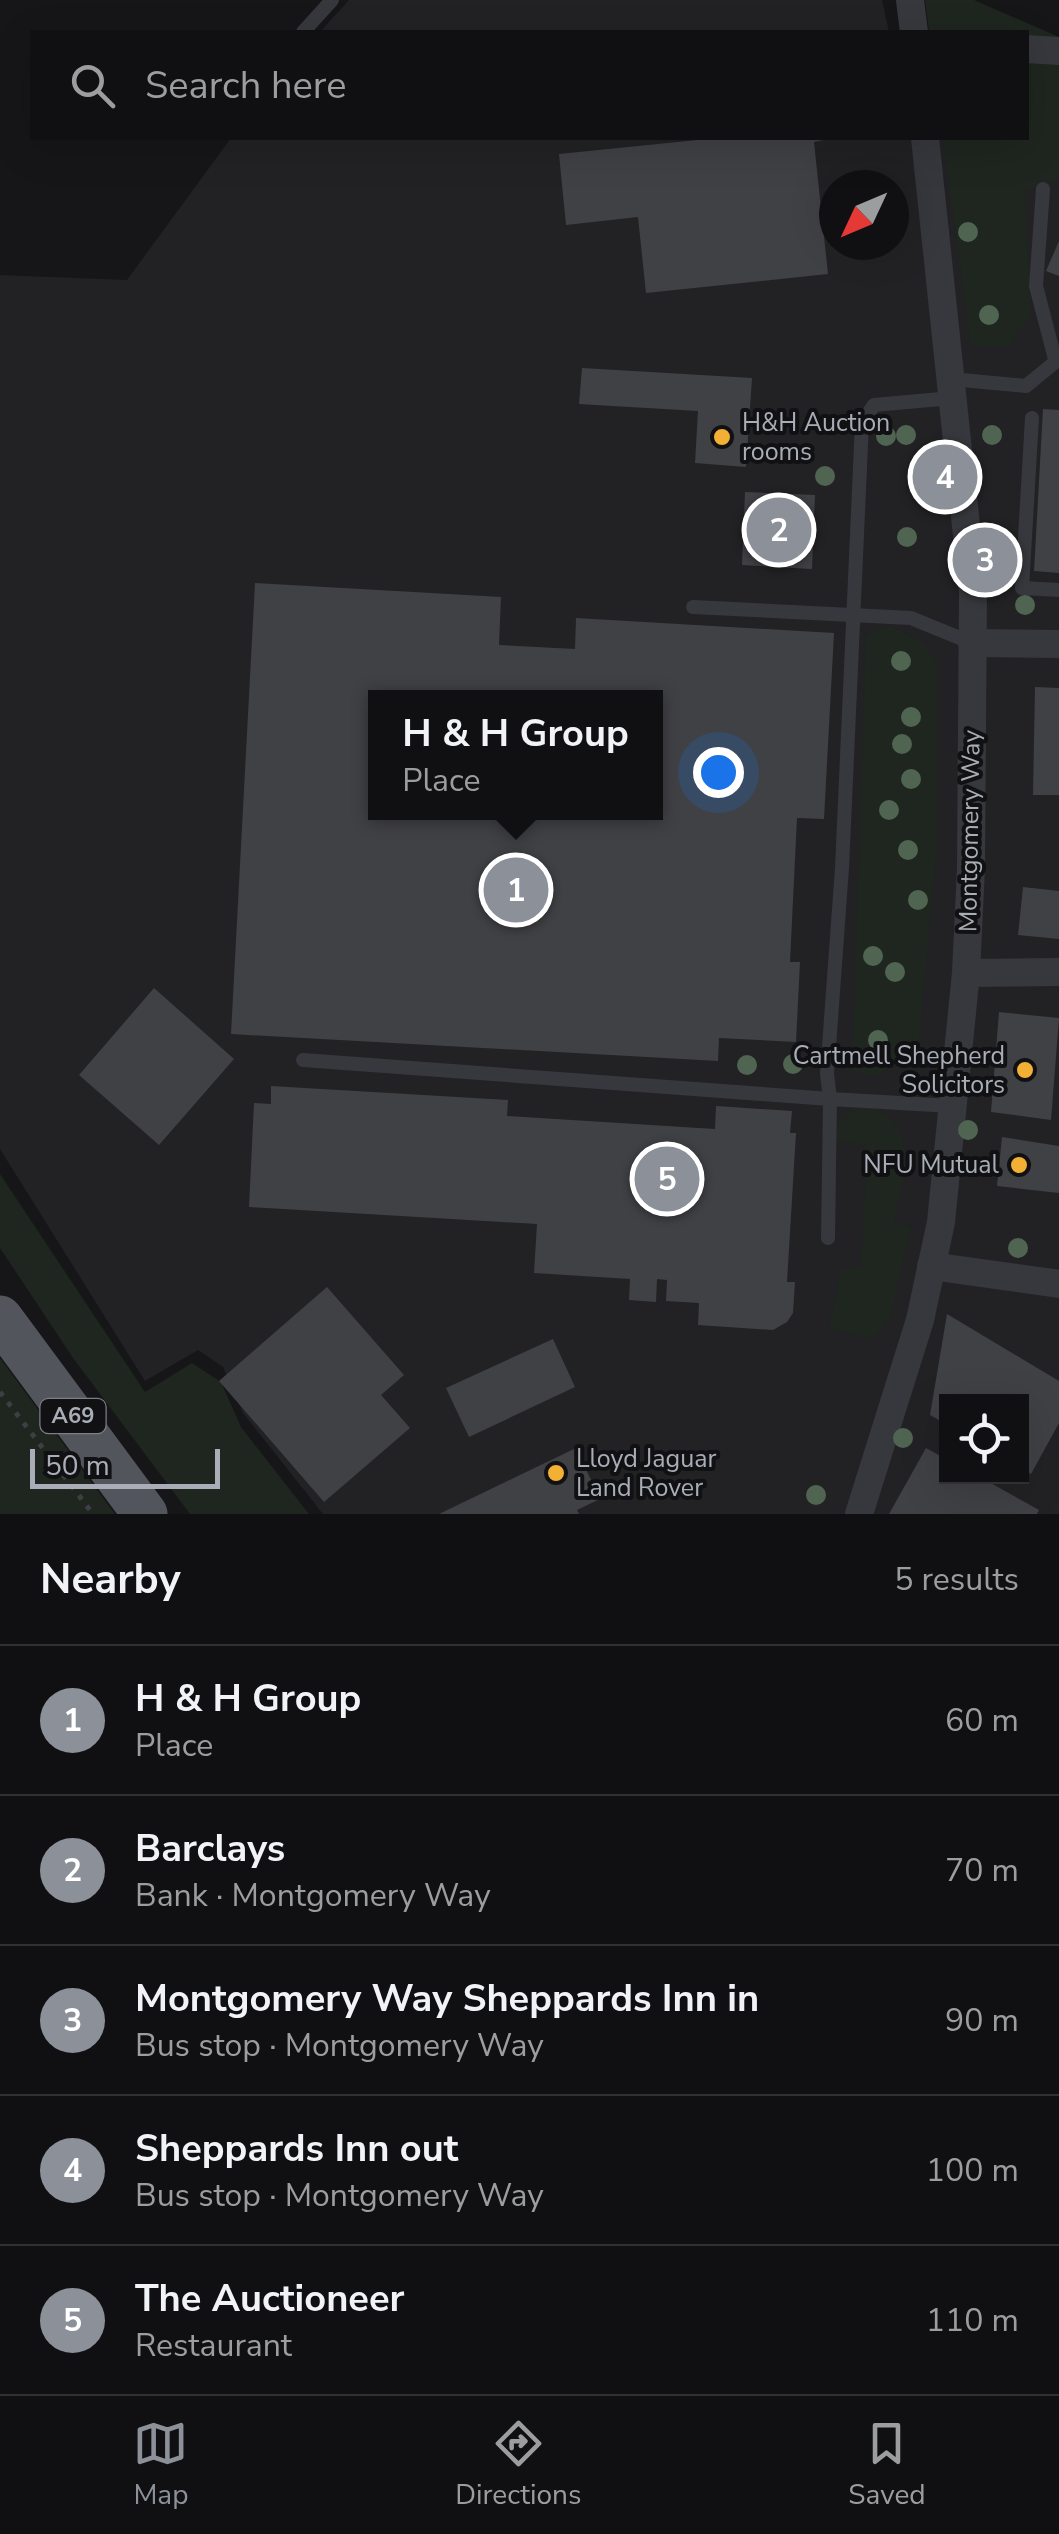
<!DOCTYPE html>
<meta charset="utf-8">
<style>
:root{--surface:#101012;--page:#1e1e20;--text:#f1f3f6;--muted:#9c9d9f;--line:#303032;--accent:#8c9099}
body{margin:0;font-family:"Nunito Sans",sans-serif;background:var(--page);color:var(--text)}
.controls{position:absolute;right:30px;bottom:30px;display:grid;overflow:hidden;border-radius:0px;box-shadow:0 10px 40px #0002}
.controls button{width:90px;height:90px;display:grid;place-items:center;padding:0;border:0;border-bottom:2px solid var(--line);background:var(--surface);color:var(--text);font:50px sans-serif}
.compass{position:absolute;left:819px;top:170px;width:90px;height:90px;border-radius:50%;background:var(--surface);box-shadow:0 10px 40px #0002;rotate:226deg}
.scale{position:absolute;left:30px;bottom:25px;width:190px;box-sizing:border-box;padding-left:10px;border:5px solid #a8adb8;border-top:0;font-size:28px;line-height:35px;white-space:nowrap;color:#a8adb8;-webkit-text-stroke:8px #111113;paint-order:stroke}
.you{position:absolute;left:718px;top:772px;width:35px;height:35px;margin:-25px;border:8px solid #fff;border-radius:50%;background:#1a73e8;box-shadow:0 0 0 15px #1a73e833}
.badge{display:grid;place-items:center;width:65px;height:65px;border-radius:50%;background:var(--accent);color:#fff;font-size:32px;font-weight:700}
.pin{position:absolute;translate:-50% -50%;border:5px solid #fff;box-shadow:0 2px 10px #0006}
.popup{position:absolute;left:368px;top:690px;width:295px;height:130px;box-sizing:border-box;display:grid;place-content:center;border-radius:0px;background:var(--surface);filter:drop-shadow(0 2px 8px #0005);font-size:32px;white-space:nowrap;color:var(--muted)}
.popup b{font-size:38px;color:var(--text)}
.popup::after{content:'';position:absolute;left:50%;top:100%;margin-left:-20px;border:20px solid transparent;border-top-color:var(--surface)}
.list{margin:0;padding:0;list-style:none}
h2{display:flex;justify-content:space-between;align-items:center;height:130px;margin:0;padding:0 40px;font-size:42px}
h2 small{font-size:32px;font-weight:400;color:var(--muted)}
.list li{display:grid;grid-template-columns:65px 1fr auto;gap:30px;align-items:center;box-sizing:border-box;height:150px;padding:0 40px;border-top:2px solid var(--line)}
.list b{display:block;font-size:38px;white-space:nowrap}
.list p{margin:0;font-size:32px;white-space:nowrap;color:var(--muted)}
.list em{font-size:32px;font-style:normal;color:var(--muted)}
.icon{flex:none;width:55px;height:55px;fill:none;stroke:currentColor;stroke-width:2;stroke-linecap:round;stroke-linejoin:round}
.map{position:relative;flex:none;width:1059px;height:1514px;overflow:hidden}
.search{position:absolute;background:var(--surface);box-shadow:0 10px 40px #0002;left:30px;right:30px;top:30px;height:110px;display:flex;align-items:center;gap:25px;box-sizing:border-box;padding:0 35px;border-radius:0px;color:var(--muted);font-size:38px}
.sheet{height:880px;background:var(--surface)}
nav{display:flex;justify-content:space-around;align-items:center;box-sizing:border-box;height:140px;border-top:2px solid var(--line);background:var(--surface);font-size:28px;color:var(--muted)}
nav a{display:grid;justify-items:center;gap:5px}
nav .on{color:var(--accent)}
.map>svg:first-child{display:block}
</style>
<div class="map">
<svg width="1059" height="1514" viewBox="0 0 1059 1514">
<rect width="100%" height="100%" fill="#161618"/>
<!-- built -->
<path fill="#222225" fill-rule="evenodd" d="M349,0H882L889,32H320Z
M1059,114V1514H323L243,1413L223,1367L198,1350L145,1381L0,1149V275L127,280L231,138H1026ZM834,185H894V245H834ZM376,698H656V812H376ZM946,1402H1022V1476H946Z"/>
<!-- green -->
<path fill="#1e261f" d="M925,0H974L1059,37V180L1025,191L1031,315L1008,347L971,346L943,138H1026V32H929Z
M890,626L921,641L937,663L936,855L919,1043L899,1063L872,1077L852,1071L866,635Z
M865,1104C923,1124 903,1177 894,1223L911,1227L890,1318L872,1339L829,1328L841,1269L861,1267L868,1145L835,1141C836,1122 848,1110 865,1104Z
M0,1174L145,1392L192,1363L221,1382L241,1427L309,1514H190L73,1358L0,1248Z
M0,1358L115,1514H0Z"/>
<!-- building -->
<path fill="#404145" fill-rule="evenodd" d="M717,138H833L814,142L828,274L646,293L638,217L566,225L559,154Z
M1059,241V276L1046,271Z
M582,368L752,378L746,467L695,463L698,411L579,404Z
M1043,409L1059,410V573L1034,571Z
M745,492L815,495L812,569L742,565Z
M255,583L501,597L499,645L575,649L576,618L834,633L824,819L797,818L790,962H800L796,1042L719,1038L718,1061L231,1034ZM376,698H656V812H376Z
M1035,687L1059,688V795H1033Z
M1023,887L1059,891V939L1018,935Z
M154,988L234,1059L159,1145L79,1075Z
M999,1012L1059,1018L1051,1120L991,1112Z
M271,1086L508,1100L507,1116L715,1129L716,1106L792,1111L790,1133H796L787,1282H795L793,1313L787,1322L773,1330L698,1325L699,1303L666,1301L667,1280L657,1279L656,1302L629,1300L630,1279L534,1273L537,1224L249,1207L254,1103L271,1104Z
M1002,1137L1059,1146V1193L997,1186Z
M327,1287L404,1375L381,1395L410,1428L324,1502L219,1381Z
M947,1314L1059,1381V1423L1031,1474L1022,1469V1402H946V1424L930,1415Z
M553,1339L575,1387L469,1437L446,1388Z
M576,1448L600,1499L577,1510L579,1514H439Z
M926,1448L946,1459V1476H978L1039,1510L1037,1514H889Z"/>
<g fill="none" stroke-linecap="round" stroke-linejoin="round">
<!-- path -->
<path stroke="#3d3f44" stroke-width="5" stroke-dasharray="5 8" stroke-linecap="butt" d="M0,1392L93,1514"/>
<!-- service -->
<path stroke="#37383d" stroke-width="14" d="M303,32L332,0
M1043,189L1036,286L1055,359
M951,379L1026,386L1059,359
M1032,418L1022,588L1059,590
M693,607L911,618L972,643
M303,1060L830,1099L828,1238
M952,1106L830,1099L827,1074L842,868L862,423L874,405L952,398"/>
<!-- minor -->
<path stroke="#37383d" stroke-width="28" d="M910,0L914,32
M1026,49L1059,51
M972,643L1059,644
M966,973L1059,972
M931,1266L1059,1284
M859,1514L920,1320L941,1222L966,973L971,868L973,592L925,138"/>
<!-- primary -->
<path stroke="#53555c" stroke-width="45" d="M0,1318L145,1514"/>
</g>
<!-- trees -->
<g fill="#506452">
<circle cx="968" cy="232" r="10"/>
<circle cx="989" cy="315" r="10"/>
<circle cx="906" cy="435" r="10"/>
<circle cx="992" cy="435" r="10"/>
<circle cx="886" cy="436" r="10"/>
<circle cx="825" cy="476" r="10"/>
<circle cx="907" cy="537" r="10"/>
<circle cx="999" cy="557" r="10"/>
<circle cx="1025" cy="605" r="10"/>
<circle cx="901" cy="661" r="10"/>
<circle cx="911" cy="717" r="10"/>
<circle cx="902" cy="744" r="10"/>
<circle cx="911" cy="779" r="10"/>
<circle cx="889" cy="810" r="10"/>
<circle cx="908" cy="850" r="10"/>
<circle cx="918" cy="900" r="10"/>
<circle cx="873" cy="956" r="10"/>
<circle cx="895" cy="972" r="10"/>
<circle cx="878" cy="1040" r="10"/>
<circle cx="793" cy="1064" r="10"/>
<circle cx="747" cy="1065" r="10"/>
<circle cx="968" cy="1130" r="10"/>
<circle cx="1018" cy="1248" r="10"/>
<circle cx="903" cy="1438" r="10"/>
<circle cx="816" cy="1495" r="10"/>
</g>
<!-- markers -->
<g fill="#f2b134" stroke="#111113" stroke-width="4">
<circle cx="722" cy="437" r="10"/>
<circle cx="1025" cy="1070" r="10"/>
<circle cx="1019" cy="1165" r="10"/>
<circle cx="556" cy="1473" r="10"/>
</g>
<g text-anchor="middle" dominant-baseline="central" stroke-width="8" stroke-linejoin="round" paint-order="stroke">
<!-- shield labels -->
<rect fill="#111113" stroke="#7b7e86" stroke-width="2.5" x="40.5" y="1399" width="65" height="34" rx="8"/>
<g font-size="22" font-weight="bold" fill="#a8adb8">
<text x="73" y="1416">A69</text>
</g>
<!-- poi labels -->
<g font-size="25" fill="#a8adb8" stroke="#111113" text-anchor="start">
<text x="742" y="423">H&amp;H Auction<tspan x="742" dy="29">rooms</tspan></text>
<text x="1005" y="1056" text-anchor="end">Cartmell Shepherd<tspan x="1005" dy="29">Solicitors</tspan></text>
<text x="999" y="1165" text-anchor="end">NFU Mutual</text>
<text x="576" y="1459">Lloyd Jaguar<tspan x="576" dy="29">Land Rover</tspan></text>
</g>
<!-- street labels -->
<g font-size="25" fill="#a8adb8" stroke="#111113">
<text transform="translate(970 831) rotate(-89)">Montgomery Way</text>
</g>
</g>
</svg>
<div class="controls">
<button><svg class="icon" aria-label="locate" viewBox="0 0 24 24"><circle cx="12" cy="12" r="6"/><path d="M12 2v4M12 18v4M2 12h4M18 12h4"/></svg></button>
</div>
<svg class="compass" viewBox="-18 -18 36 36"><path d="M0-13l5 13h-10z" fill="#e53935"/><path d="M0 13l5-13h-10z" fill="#9c9d9f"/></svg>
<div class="scale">50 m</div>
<div class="you"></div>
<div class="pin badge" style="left:516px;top:890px">1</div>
<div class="popup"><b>H &amp; H Group</b>Place</div>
<div class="pin badge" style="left:779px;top:530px">2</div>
<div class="pin badge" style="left:985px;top:560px">3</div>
<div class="pin badge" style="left:945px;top:477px">4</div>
<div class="pin badge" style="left:667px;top:1179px">5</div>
<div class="search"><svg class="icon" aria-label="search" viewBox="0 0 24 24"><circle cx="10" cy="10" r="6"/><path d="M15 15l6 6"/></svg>Search here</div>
</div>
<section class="sheet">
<h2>Nearby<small>5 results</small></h2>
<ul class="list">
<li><span class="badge">1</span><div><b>H &amp; H Group</b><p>Place</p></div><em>60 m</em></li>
<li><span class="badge">2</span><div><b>Barclays</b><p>Bank · Montgomery Way</p></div><em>70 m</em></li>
<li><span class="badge">3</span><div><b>Montgomery Way Sheppards Inn in</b><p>Bus stop · Montgomery Way</p></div><em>90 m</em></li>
<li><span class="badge">4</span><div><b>Sheppards Inn out</b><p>Bus stop · Montgomery Way</p></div><em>100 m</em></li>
<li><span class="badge">5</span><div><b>The Auctioneer</b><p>Restaurant</p></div><em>110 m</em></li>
</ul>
</section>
<nav>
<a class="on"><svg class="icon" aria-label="map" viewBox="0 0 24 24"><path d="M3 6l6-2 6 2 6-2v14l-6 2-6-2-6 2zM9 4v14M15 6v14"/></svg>Map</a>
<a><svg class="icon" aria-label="directions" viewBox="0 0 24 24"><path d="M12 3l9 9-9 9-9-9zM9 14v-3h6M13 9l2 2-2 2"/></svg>Directions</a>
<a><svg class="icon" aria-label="saved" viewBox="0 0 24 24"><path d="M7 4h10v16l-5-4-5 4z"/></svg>Saved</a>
</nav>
